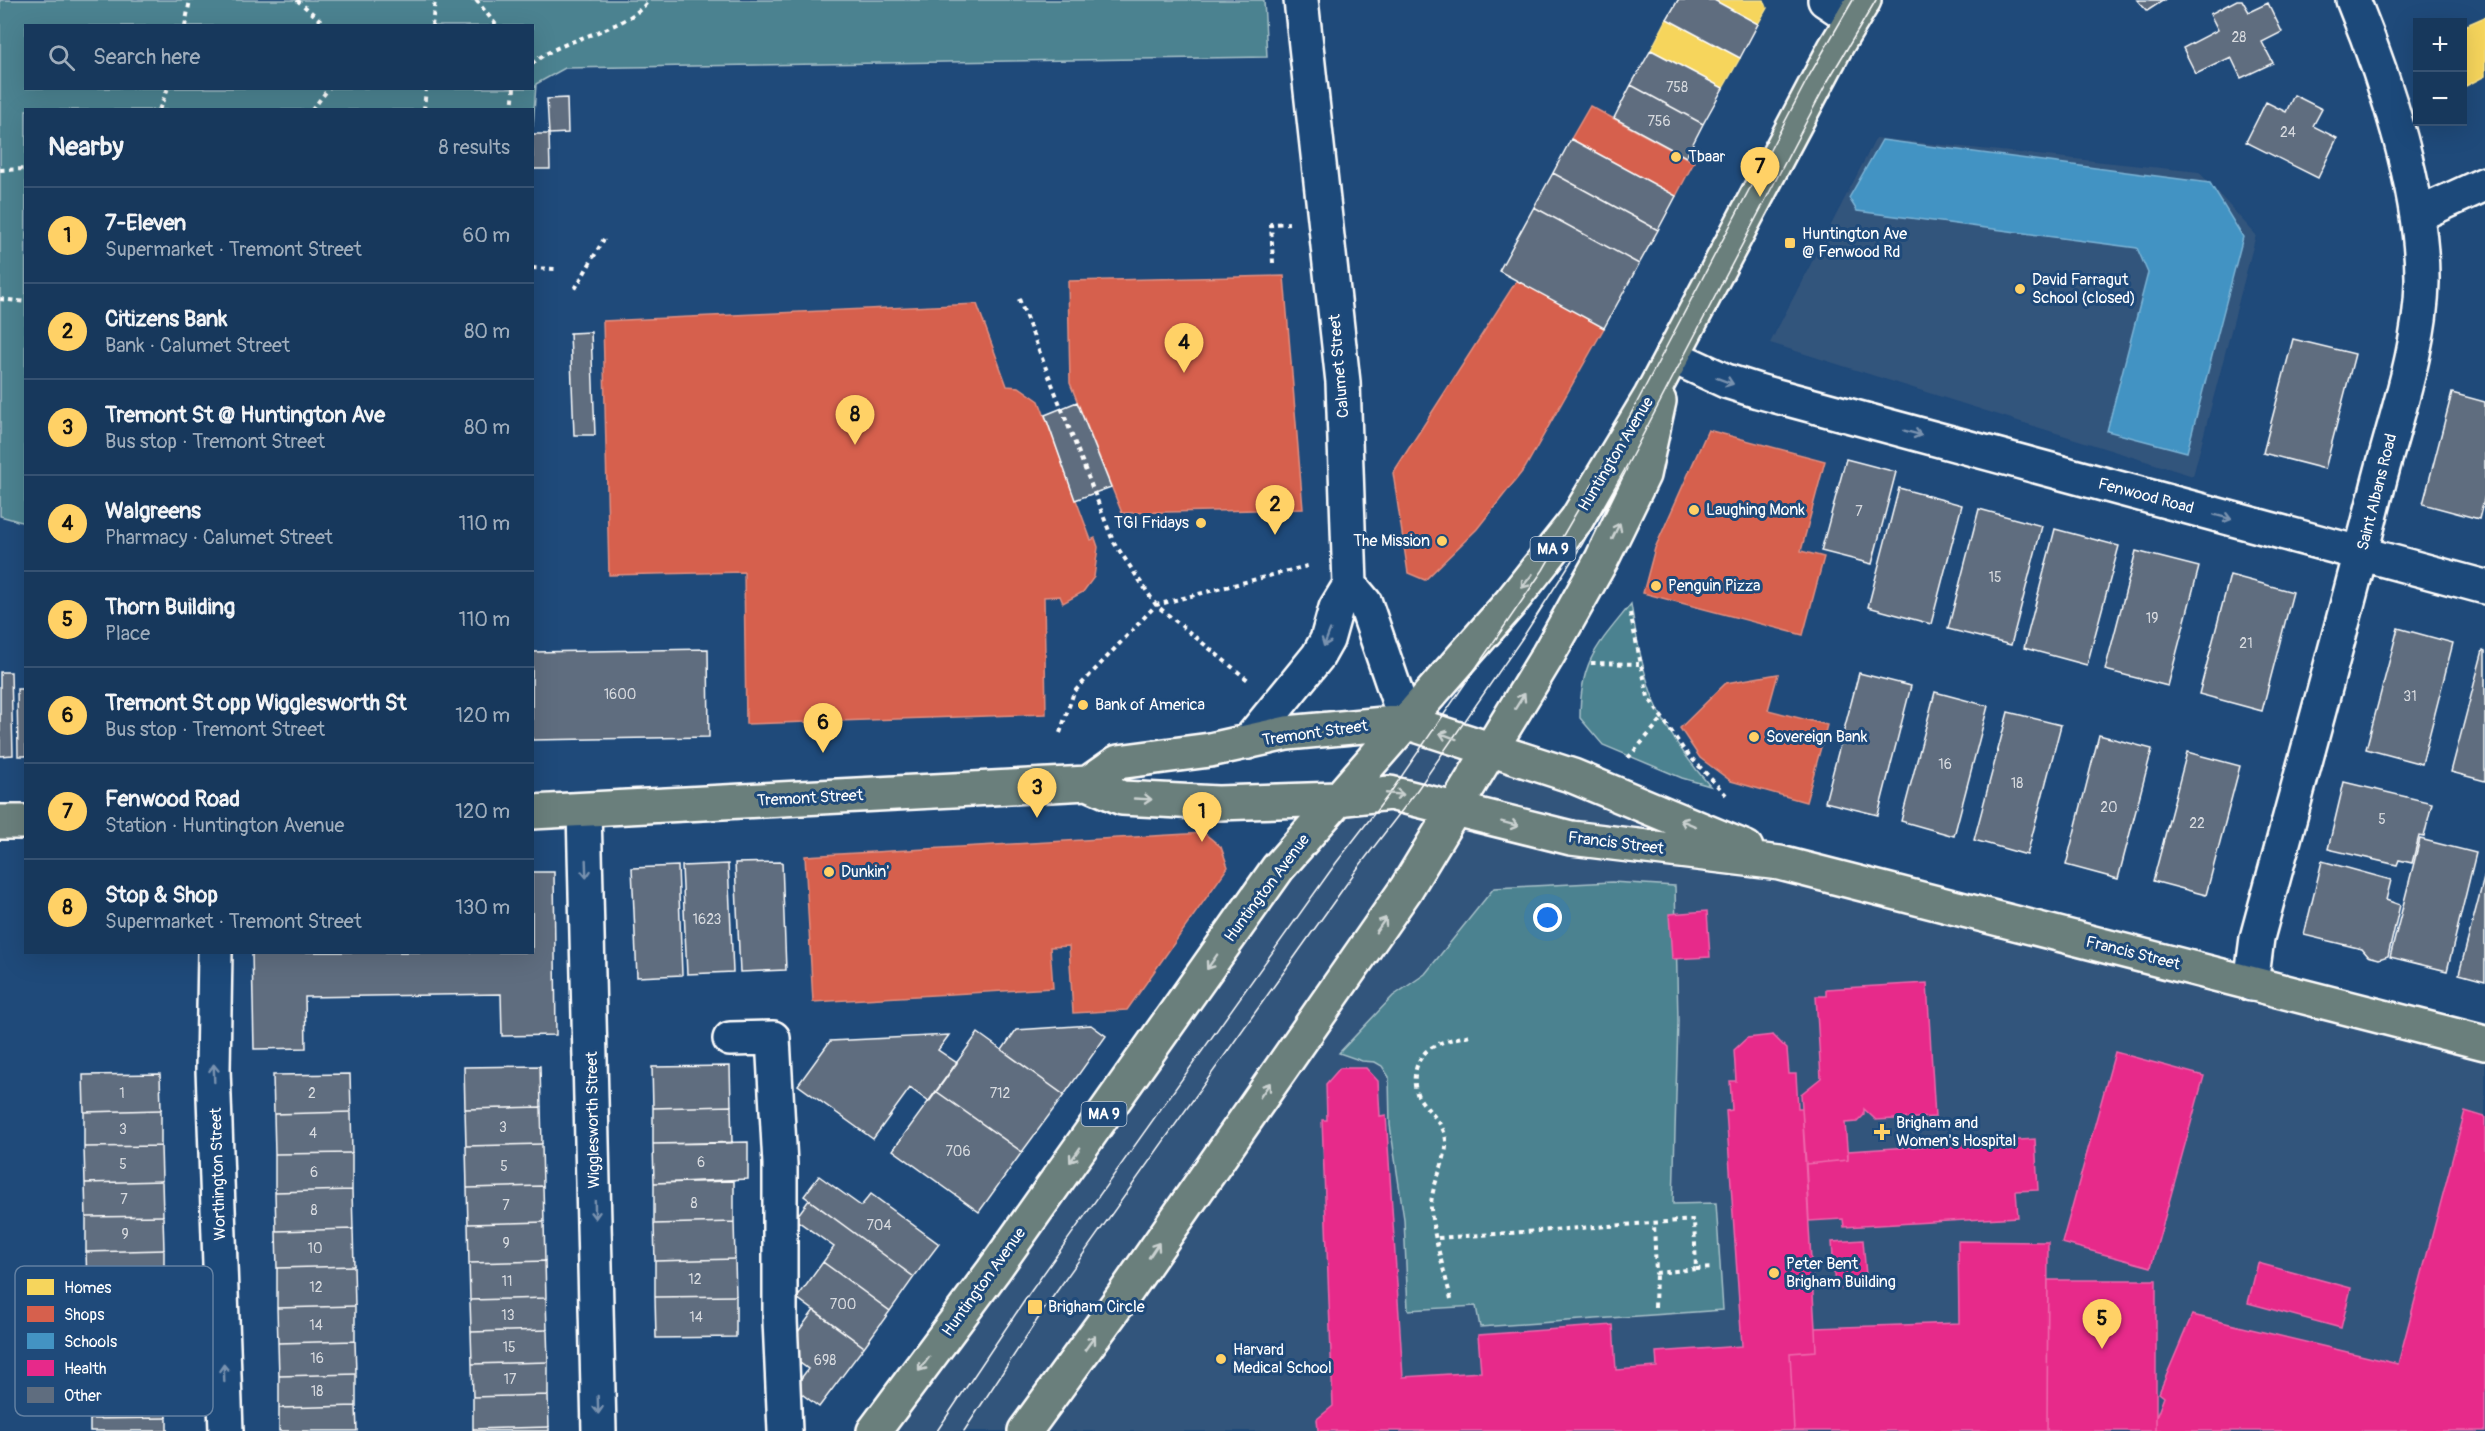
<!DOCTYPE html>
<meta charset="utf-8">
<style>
:root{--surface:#17385c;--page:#203f62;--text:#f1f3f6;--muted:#9eacbb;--line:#365272;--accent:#ffd166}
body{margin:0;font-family:Pangolin,sans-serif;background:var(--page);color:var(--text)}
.controls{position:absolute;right:18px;top:18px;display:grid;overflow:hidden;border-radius:0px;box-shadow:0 6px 24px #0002}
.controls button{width:54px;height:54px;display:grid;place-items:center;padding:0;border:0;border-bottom:2px solid var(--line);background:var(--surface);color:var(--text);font:30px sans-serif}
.you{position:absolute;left:1548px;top:918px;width:21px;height:21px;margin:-15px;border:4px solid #fff;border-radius:50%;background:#1a73e8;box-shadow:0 0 0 9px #1a73e833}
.badge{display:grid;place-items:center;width:39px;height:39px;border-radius:50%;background:var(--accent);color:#111;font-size:20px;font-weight:700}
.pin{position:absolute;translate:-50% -50px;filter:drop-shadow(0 2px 3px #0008)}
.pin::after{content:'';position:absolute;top:32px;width:21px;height:18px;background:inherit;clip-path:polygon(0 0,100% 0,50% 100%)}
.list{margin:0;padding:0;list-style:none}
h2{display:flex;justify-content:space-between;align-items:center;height:78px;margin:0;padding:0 24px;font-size:26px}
h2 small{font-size:20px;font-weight:400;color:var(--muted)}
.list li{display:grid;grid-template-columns:39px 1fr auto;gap:18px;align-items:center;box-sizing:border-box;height:96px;padding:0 24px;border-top:2px solid var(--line)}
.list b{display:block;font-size:22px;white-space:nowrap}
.list p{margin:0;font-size:20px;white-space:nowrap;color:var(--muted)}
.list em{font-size:20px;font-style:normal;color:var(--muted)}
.icon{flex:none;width:33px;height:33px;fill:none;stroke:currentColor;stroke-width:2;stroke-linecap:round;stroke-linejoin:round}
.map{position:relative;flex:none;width:2485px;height:1431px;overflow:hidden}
.search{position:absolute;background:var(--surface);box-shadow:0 6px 24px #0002;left:24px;top:24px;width:510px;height:66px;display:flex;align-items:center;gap:15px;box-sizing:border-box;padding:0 21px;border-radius:0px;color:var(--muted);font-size:22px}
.panel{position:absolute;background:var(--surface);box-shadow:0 6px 24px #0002;left:24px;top:108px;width:510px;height:846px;border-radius:0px}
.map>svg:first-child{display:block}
</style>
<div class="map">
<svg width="2485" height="1431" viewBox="0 0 2485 1431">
<rect width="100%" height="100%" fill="#1f4a7a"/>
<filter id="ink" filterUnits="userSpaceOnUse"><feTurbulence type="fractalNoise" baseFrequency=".0167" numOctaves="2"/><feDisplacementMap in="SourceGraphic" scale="12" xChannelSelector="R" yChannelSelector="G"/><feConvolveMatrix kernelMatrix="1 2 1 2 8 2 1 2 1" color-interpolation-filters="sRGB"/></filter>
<g filter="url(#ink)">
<!-- built -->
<path fill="#32547c" d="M1876,138L2199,172L2256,235L2193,476L1770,343Z
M1406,722L1780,863L2485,1044V1431H874Z"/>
<!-- green -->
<path fill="#4c8290" stroke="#a6c0c8" stroke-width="1.5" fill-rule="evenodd" d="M0,0H1264L1267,57L565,68L536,84L533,127L532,110H26L25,523L0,516ZM26,26H532V88H26Z
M1631,604C1643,684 1656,724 1710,786L1682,778L1603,745L1580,718C1580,661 1597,646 1631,604Z
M1612,882L1675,886L1678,1021L1673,1204L1716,1203L1723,1310L1480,1327L1476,1306L1408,1310L1404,1219L1390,1125L1389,1077L1382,1066L1375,1062L1362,1061L1339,1053L1393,996L1425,974L1494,888Z"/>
<!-- homes -->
<path fill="#f6d55c" stroke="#f9e28d" stroke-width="1.5" d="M1714,0H1764L1767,8L1758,24Z
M2485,17V76L2466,86L2462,78V27Z
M1667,19L1740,58L1723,88L1651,50Z"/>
<!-- shops -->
<path fill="#d6604d" stroke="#e29082" stroke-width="1.5" d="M1590,106L1694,162L1676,196L1571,139Z
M1284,276L1303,509L1122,513L1070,383L1068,281Z
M1517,280L1604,328L1525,468L1477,529L1425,580L1408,573L1393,473Z
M977,304L1007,386L1019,387L1039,401L1091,540L1095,538L1098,547L1094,577L1083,592L1063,603L1060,596L1044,597L1046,714L746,724L744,572L609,575L603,321Z
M1708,430L1825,461L1801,551L1824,557L1803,635L1643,593L1655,548Z
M1778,674L1768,710L1827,725L1806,802L1731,781L1700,758L1680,728L1726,683Z
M1204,833L1221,847L1228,867L1127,1010L1073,1013L1069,946L1050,947L1053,988L813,1002L805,856Z"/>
<!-- schools -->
<path fill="#4393c3" stroke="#7bb3d5" stroke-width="1.5" d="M1882,140L2210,183L2243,237L2187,452L2107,431L2148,273L2137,248L1857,211L1849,198Z"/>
<!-- health -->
<path fill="#e7298a" stroke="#ee69ad" stroke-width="1.5" d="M1707,911L1710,957L1672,959L1669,914Z
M1927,983L1935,1117L1876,1120L1864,1109V1115L1857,1122L1845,1123L1848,1160L1806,1164L1801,1094L1821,1078L1816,996H1826V989Z
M1773,1035L1787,1049L1789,1074H1796L1798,1108H1802L1815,1328L1816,1351L1790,1353L1794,1431H1318L1317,1419L1333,1406L1322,1120H1327L1326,1084L1340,1068H1366L1378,1081L1380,1116L1386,1115L1403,1377L1481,1372L1478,1335L1613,1325L1616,1370L1657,1367L1656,1352L1742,1346L1726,1111L1732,1110L1730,1081H1736L1734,1050L1747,1038Z
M2115,1052L2204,1076L2151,1267L2062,1243Z
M2465,1111L2485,1117V1431H2156V1418L2164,1397L2159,1393L2192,1315L2398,1364Z
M2035,1139L2038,1190L2016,1191L2018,1217L1844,1227L1843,1219L1809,1221L1806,1164L1848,1160V1151Z
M1863,1240L1867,1287L1835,1289L1832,1242Z
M1958,1241L2048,1242L2047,1431H1794L1790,1353L1816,1351L1815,1328L1959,1323Z
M2258,1263L2351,1288L2341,1328L2248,1303Z
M2048,1280H2156V1431H2047Z"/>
<!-- building -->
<path fill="#5f6d7f" stroke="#fff" stroke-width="1.5" d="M1678,0H1714L1758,24L1740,58L1667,19Z
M2137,0H2164L2147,11Z
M2237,0H2242L2249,12L2268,3L2282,32L2262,42L2273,63L2241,78L2231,57L2196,74L2183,48L2218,30L2210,14Z
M1651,50L1723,88L1703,124L1631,85Z
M1631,85L1703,124L1686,157L1614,118Z
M2294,95L2322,109L2313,126L2337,138L2318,178L2246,142L2266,102L2286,112Z
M567,98L568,133L549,134L547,99Z
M532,134H549L550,169H533Z
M1571,139L1676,196L1658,230L1553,173Z
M1553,173L1658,230L1639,264L1534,207Z
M1534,207L1639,264L1604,328L1499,271Z
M591,332L595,435H574L570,333Z
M2293,339L2355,354L2325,469L2263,453Z
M2452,393L2485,402V495L2479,519L2423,504Z
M1077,402L1111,487L1075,500L1045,415Z
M1846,459L1896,472L1872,564L1821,551Z
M1899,488L1962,505L1931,624L1868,607Z
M1979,509L2042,526L2011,645L1948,629Z
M2055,529L2119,546L2087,665L2024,648Z
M2136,551L2199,567L2168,686L2105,670Z
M2230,575L2293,592L2262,711L2199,694Z
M2398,628L2453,643L2422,764L2366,749Z
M708,649L709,737L532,740V652Z
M2483,650L2485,651V781L2451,772Z
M0,672H11L13,755L0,756Z
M1859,673L1911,686L1878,815L1825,802Z
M17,689H26V756H18Z
M1935,692L1988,706L1954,836L1901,821Z
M2008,712L2061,725L2027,855L1974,840Z
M2099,735L2152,749L2118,879L2066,865Z
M2187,752L2240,766L2206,895L2153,881Z
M2344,782L2432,803L2424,837L2419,836L2412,863L2399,860L2397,865L2328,849Z
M2420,839L2476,853L2447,971L2390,957Z
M2322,861L2391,880L2386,900L2400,905L2388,956L2379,959L2368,956L2362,949L2304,935Z
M782,862L786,970L740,972L735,863Z
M728,864L733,972L687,974L682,866Z
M678,866L682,975L637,977L632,868Z
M532,872H554L556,1035L502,1036L501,994L305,997L306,1048L254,1049L252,952H532Z
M2485,874V981L2459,974Z
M1091,1025L1106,1036L1064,1095L1002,1050L1016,1030Z
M978,1033L1064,1095L1022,1152L936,1091Z
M949,1035L938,1050L957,1063L929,1102L910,1088L873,1139L798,1085L830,1041Z
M540,1066L541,1107L465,1109L464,1067Z
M730,1066L731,1106L653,1108L652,1067Z
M160,1074L161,1110L84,1112L83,1075Z
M350,1074L351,1112L274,1114L273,1075Z
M936,1091L1022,1152L979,1212L893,1150Z
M731,1106L732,1143L653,1144V1108Z
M541,1107L542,1144L466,1146L465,1109Z
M161,1110V1146L84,1147V1112Z
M351,1112L352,1153L275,1154L274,1114Z
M748,1142V1179L654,1183L653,1144Z
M542,1144L543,1186L467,1188L466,1146Z
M161,1146L162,1181L85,1183L84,1147Z
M352,1153V1190L275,1192V1154Z
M819,1176L861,1206L871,1194L939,1244L914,1277L804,1196Z
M162,1181L163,1216L86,1217L85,1183Z
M734,1181V1222L654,1224V1183Z
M543,1186L544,1222L468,1224L467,1188Z
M352,1190L353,1229L276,1231L275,1192Z
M809,1200L914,1277L890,1311L823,1262L834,1247L795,1219Z
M163,1216L164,1250L86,1252V1217Z
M544,1222L545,1261L469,1263L468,1224Z
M734,1222L735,1259L655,1261L654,1224Z
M353,1229L354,1266L277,1268L276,1231Z
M164,1250V1281L87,1283L86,1252Z
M735,1259L736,1296L655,1297V1261Z
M545,1261L546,1298L470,1300L469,1263Z
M823,1262L890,1311L864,1347L797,1298Z
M354,1266L355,1306L277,1308V1268Z
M736,1296V1337L656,1338L655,1297Z
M546,1298L547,1330L471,1332L470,1300Z
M355,1306V1341L278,1343L277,1308Z
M814,1310L864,1347L819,1407L794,1388L808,1369L784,1351Z
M547,1330L548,1362L472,1364L471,1332Z
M355,1341L356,1374L279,1376L278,1343Z
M548,1362V1395L473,1397L472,1364Z
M356,1374V1406L279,1408V1376Z
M166,1385L167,1418L90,1419L89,1386Z
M548,1395L549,1427L473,1429V1397Z
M356,1406L357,1431H279V1408Z
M167,1418V1431H90V1419Z
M549,1427V1431H473V1429Z"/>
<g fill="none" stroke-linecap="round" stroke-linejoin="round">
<!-- minor casing -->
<g stroke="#fff" stroke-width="38">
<path id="minor" d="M1301,0L1343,382L1350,585L1365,603L1406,722
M1825,0L1852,18
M2417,215L2485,184
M1672,356L1726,381L1758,391L2485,587
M1248,742L1318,656L1327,640L1336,608L1350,585
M584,810L599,1431
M215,952L213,1069L226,1431
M2251,984L2257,938C2298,787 2340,637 2378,486C2394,422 2421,349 2422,282C2423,194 2386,81 2353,0
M730,1039L773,1038L780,1164V1320L785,1431"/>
</g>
<!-- major casing -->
<g stroke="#fff" stroke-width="38">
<path id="major" d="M1088,783L1118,762L1210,750L1287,733L1406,722L1573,776L1746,848
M532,812L1088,783L1122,798L1218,803L1337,799L1390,793L1571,838L1780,863L2485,1043
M0,822H26
M874,1431L993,1271L1278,868L1511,602L1577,519L1651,396L1835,48L1864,0
M1025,1431L1121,1299L1406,889L1548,655L1602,559L1643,475L1659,401"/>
</g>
<!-- path -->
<path stroke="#fff" stroke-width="4" stroke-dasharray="4.5 4.5" stroke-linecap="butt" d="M297,0L327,26
M476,0L497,26
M185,26L190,0
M432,26L435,0
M532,64C559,38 626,32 649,0
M159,110L168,88
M312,110L329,88
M424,110L426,88
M512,110L514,88
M0,170L26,169
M1273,263L1271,224L1289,223
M532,268L555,269
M575,289L604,239
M0,299L26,302
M1019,299L1113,541L1156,605L1248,680
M1630,613L1648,697L1684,750L1726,795
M1591,663L1639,664
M1060,733L1074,692L1156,605L1311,565
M1628,758L1663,718
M1438,1238L1694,1220L1696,1269L1656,1273L1654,1223
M1696,1269L1713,1268
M1451,1299C1446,1277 1430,1225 1431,1205C1432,1184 1444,1167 1446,1147C1448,1124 1428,1113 1418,1096C1414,1087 1414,1078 1416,1069C1423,1043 1447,1041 1470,1035
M1655,1307L1656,1273"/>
<!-- minor -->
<use href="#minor" stroke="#1f4a7a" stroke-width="33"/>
<!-- major -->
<use href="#major" stroke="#6b7f7c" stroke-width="33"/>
<!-- tram -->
<path stroke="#fff" stroke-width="1.5" d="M937,1431L1029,1294L1336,863L1390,793L1543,570L1605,463L1809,76L1853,0
M964,1431L1047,1305L1360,865L1413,796L1523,637L1583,543L1624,471L1826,84L1876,0"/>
</g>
<!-- one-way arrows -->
<defs><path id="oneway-shaft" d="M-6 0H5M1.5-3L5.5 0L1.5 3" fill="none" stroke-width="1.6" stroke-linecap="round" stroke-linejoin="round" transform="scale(1.5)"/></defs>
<g stroke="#7992af">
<use href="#oneway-shaft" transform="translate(1725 381) rotate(20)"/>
<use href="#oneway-shaft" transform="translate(1913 433) rotate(15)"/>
<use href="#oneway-shaft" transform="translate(2223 517) rotate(15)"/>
<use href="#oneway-shaft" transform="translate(1327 638) rotate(111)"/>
<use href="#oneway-shaft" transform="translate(586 869) rotate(88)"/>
<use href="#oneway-shaft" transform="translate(214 1073) rotate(-92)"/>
<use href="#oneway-shaft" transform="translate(595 1210) rotate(89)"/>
<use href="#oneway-shaft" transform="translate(224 1373) rotate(-92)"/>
<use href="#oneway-shaft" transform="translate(598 1405) rotate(88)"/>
</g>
<g stroke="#cbd2d1">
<use href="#oneway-shaft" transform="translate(1616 531) rotate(-64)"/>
<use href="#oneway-shaft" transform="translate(1527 581) rotate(128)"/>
<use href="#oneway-shaft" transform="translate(1520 701) rotate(-58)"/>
<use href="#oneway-shaft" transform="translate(1448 736) rotate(-160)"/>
<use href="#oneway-shaft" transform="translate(1395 794) rotate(5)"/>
<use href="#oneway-shaft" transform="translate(1143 799) rotate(3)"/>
<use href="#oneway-shaft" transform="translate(1688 823) rotate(-157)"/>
<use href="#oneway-shaft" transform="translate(1510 824) rotate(15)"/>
<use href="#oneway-shaft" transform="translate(1381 925) rotate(-55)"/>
<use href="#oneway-shaft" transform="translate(1212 962) rotate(125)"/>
<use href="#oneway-shaft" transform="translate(1265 1090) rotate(-55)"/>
<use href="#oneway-shaft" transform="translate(1075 1155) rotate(125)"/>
<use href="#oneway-shaft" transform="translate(1154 1250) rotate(-56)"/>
<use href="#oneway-shaft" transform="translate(1090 1343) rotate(-54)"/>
<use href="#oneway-shaft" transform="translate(924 1364) rotate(127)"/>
</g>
</g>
<!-- markers -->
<g fill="#ffd166" stroke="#1f4a7a" stroke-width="2">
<circle cx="1676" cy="157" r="6"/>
<rect x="1784" y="237" width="12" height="12" rx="3"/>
<circle cx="2020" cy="289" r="6"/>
<circle cx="1694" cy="510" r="6"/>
<circle cx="1201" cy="523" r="6"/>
<circle cx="1442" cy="541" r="6"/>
<circle cx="1656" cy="586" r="6"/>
<circle cx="1083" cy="705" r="6"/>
<circle cx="1754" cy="737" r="6"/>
<circle cx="829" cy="872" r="6"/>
<path d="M1879 1123h6v6h6v6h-6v6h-6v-6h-6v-6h6z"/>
<circle cx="1774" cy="1273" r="6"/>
<rect x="1027" y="1299" width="16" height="16" rx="3"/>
<circle cx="1221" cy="1359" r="6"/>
</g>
<g text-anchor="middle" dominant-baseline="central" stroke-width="6" stroke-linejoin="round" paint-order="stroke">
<!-- number labels -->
<g font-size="14" fill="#d7dadf">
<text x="2239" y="37">28</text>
<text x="1677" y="87">758</text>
<text x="1659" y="121">756</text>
<text x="2288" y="132">24</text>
<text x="1859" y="511">7</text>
<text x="1995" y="577">15</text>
<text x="2152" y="618">19</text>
<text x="2246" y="643">21</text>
<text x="620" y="694">1600</text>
<text x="2410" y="696">31</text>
<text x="1945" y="764">16</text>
<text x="2017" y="783">18</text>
<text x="2109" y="807">20</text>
<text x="2382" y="819">5</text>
<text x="2197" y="823">22</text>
<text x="707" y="919">1623</text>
<text x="122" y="1093">1</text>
<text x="312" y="1093">2</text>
<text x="1000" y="1093">712</text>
<text x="503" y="1127">3</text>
<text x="123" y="1129">3</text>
<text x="313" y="1133">4</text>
<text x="958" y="1151">706</text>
<text x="701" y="1162">6</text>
<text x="123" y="1164">5</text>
<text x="504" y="1166">5</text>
<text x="314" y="1172">6</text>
<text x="124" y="1199">7</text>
<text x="694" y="1203">8</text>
<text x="506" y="1205">7</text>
<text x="314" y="1210">8</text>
<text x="879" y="1225">704</text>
<text x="125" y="1234">9</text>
<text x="506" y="1243">9</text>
<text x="315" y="1248">10</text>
<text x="695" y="1279">12</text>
<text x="507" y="1281">11</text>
<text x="316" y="1287">12</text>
<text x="843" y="1304">700</text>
<text x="508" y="1315">13</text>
<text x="696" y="1317">14</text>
<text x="316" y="1325">14</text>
<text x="509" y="1347">15</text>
<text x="317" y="1358">16</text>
<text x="825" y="1360">698</text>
<text x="510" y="1379">17</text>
<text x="317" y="1391">18</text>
</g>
<!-- shield labels -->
<g fill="#1f4a7a" stroke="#bcc9d7" stroke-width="1.5">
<rect x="1530.5" y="537" width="45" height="24" rx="4.5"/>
<rect x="1081.5" y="1102" width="45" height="24" rx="4.5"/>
</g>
<g font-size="15" font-weight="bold" fill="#fff">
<text x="1553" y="549">MA 9</text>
<text x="1104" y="1114">MA 9</text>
</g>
<!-- poi labels -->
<g font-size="16" fill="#fff" stroke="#1f4a7a" text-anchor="start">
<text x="1688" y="157">Tbaar</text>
<text x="1802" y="234">Huntington Ave<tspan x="1802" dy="18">@ Fenwood Rd</tspan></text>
<text x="2032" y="280">David Farragut<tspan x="2032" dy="18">School (closed)</tspan></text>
<text x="1706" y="510">Laughing Monk</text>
<text x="1189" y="523" text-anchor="end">TGI Fridays</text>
<text x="1430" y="541" text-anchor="end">The Mission</text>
<text x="1668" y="586">Penguin Pizza</text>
<text x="1095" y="705">Bank of America</text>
<text x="1766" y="737">Sovereign Bank</text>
<text x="841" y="872">Dunkin'</text>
<text x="1896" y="1123">Brigham and<tspan x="1896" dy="18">Women's Hospital</tspan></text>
<text x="1786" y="1264">Peter Bent<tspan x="1786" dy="18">Brigham Building</tspan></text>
<text x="1048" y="1307">Brigham Circle</text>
<text x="1233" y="1350">Harvard<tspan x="1233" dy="18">Medical School</tspan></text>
</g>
<!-- street labels -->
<g font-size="16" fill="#fff" stroke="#1f4a7a">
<text transform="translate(1339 366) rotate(-95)">Calumet Street</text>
<text transform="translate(1616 454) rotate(-59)">Huntington Avenue</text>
<text transform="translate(2377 492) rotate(-76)">Saint Albans Road</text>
<text transform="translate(2146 496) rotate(15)">Fenwood Road</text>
<text transform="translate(1315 733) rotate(-8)">Tremont Street</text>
<text transform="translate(810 798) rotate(-3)">Tremont Street</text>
<text transform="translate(1616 843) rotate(7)">Francis Street</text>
<text transform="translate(1267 888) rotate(-53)">Huntington Avenue</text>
<text transform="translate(2133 953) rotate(14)">Francis Street</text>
<text transform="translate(593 1120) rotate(-91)">Wigglesworth Street</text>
<text transform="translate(218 1174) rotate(-92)">Worthington Street</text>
<text transform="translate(984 1282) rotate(-54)">Huntington Avenue</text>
</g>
</g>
<!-- legend -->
<rect x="15" y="1266" width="198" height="150" rx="9" fill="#1f4a7a" stroke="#6280a2" stroke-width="1.5"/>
<rect x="27" y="1279" width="27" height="16" fill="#f6d55c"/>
<rect x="27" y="1306" width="27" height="16" fill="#d6604d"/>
<rect x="27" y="1333" width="27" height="16" fill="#4393c3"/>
<rect x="27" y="1360" width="27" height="16" fill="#e7298a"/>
<rect x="27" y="1387" width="27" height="16" fill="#5f6d7f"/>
<g font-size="16" fill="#fff">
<text x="64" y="1293">Homes</text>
<text x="64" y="1320">Shops</text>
<text x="64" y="1347">Schools</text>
<text x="64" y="1374">Health</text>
<text x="64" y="1401">Other</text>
</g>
</svg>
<div class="controls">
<button>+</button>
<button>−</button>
</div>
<div class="you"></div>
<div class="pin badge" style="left:1202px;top:842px">1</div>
<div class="pin badge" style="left:1275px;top:535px">2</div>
<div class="pin badge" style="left:1037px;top:818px">3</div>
<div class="pin badge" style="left:1184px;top:373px">4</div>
<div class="pin badge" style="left:2102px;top:1349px">5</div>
<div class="pin badge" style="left:823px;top:753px">6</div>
<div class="pin badge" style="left:1760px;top:197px">7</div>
<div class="pin badge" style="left:855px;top:445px">8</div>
<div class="search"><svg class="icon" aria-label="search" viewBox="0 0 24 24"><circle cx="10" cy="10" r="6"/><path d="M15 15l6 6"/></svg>Search here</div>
<section class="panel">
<h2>Nearby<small>8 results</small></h2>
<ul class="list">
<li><span class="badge">1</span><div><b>7-Eleven</b><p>Supermarket · Tremont Street</p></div><em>60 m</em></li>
<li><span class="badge">2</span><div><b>Citizens Bank</b><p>Bank · Calumet Street</p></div><em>80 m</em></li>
<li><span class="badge">3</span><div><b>Tremont St @ Huntington Ave</b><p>Bus stop · Tremont Street</p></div><em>80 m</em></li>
<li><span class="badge">4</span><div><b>Walgreens</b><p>Pharmacy · Calumet Street</p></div><em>110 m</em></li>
<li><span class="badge">5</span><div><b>Thorn Building</b><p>Place</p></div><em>110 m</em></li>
<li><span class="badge">6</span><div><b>Tremont St opp Wigglesworth St</b><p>Bus stop · Tremont Street</p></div><em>120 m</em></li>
<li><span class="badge">7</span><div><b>Fenwood Road</b><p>Station · Huntington Avenue</p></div><em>120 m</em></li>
<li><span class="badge">8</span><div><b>Stop &amp; Shop</b><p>Supermarket · Tremont Street</p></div><em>130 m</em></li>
</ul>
</section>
</div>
